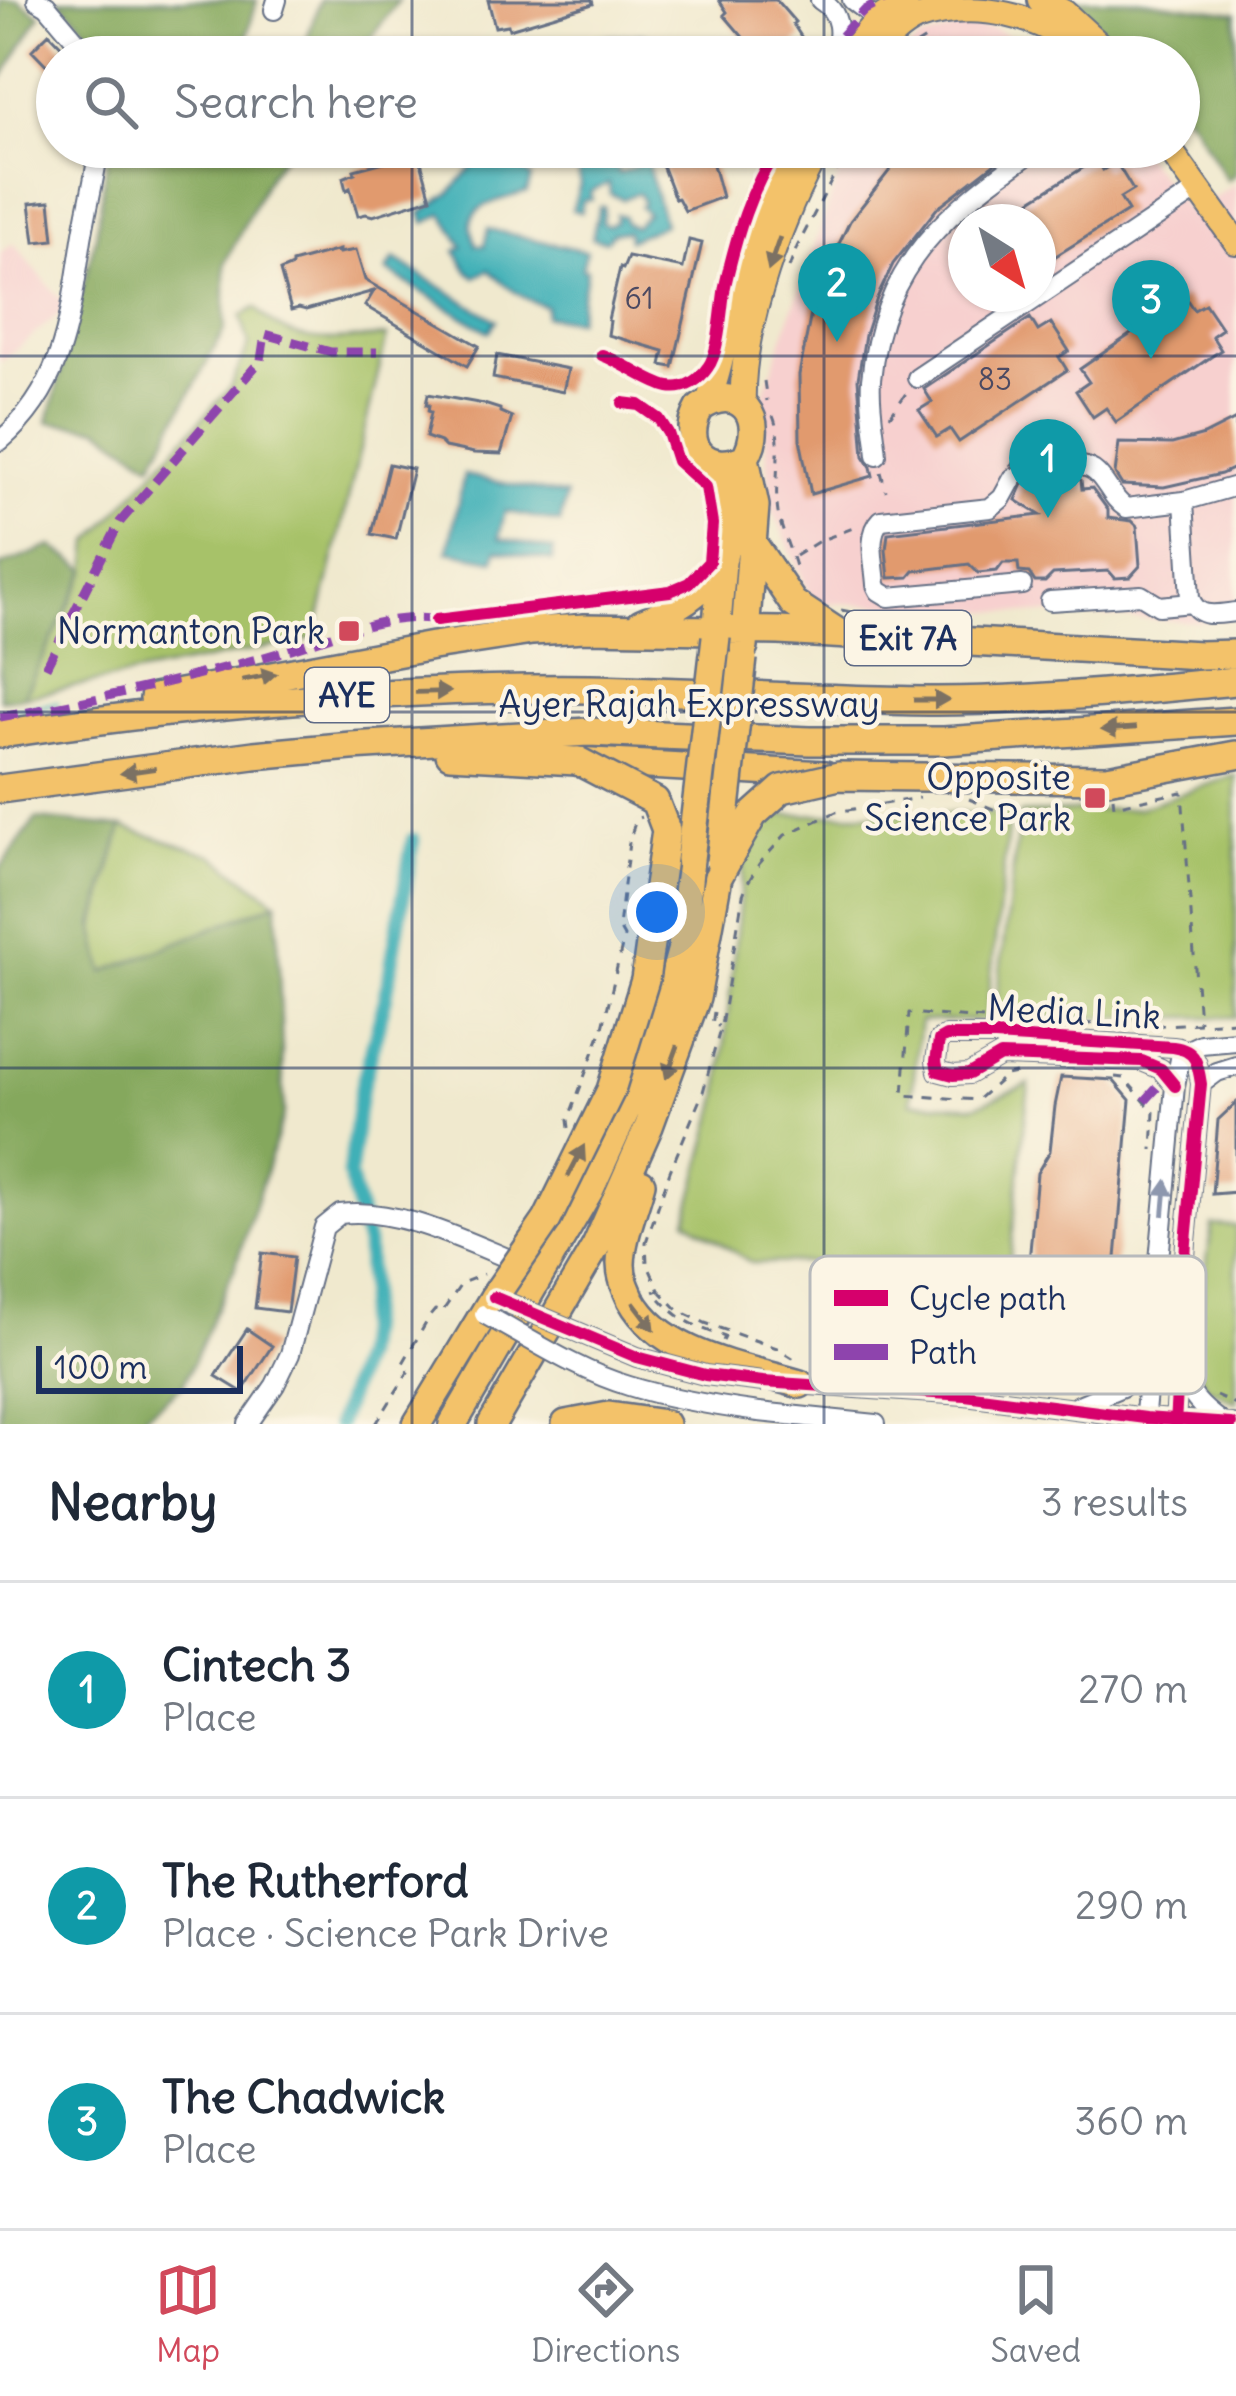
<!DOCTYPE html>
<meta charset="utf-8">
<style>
:root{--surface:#fff;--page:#f6f6f7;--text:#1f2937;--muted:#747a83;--line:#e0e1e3;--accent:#d1495b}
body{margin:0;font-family:Delius,sans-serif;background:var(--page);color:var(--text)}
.compass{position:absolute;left:948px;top:204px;width:108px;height:108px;border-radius:50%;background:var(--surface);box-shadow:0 3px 9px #0004;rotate:143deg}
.scale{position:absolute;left:36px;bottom:30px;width:207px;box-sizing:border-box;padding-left:12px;border:6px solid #1b2f5e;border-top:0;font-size:33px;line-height:42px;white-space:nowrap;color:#1b2f5e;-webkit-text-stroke:9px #fcf5e5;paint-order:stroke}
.you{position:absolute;left:657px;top:912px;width:42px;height:42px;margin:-30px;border:9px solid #fff;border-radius:50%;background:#1a73e8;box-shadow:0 0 0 18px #1a73e833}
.badge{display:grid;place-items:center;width:78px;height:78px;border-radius:50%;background:var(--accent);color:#fff;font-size:39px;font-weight:700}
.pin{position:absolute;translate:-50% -99px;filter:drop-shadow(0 3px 6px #0008)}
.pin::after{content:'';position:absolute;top:63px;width:42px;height:36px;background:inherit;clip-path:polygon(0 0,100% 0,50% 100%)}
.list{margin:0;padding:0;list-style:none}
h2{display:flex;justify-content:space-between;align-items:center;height:156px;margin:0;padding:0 48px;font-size:51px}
h2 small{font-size:39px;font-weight:400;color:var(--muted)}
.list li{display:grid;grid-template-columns:78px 1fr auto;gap:36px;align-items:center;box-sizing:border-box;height:216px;padding:0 48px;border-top:3px solid var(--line)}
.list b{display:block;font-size:45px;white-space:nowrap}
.list p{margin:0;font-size:39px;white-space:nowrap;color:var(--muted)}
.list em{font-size:39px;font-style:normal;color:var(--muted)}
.icon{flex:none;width:66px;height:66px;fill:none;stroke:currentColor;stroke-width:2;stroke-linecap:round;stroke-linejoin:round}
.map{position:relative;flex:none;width:1236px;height:1424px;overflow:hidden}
.search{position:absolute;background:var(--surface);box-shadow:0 3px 9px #0004;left:36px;right:36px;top:36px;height:132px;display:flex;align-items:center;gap:30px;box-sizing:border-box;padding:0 42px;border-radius:66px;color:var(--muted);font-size:45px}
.sheet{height:804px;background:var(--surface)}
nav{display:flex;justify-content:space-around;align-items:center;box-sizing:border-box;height:168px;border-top:3px solid var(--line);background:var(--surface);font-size:33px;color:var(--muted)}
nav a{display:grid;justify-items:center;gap:6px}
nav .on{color:var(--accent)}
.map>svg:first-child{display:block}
</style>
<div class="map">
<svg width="1236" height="1424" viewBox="0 0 1236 1424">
<rect width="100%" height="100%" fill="#fcf5e5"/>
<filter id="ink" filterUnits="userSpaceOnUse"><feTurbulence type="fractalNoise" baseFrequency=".00833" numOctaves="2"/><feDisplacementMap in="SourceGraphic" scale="24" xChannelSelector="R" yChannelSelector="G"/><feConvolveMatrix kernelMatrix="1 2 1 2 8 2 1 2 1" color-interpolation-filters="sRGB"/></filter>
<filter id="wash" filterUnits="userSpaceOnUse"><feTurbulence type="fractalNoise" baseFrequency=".004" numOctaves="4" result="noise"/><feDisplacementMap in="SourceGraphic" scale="48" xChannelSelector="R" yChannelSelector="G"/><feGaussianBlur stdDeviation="2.7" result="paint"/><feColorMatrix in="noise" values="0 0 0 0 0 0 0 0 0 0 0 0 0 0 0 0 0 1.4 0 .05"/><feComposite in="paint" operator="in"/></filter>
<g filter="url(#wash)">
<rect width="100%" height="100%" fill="#f0e9ce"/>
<!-- built -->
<path fill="#f7d0cf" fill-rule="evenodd" d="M964,26L995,29L1051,57H899L919,41Z
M848,147H1138L1190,214L1236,183V619L1199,622L813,602L771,506L762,399ZM966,222H1038V294H966Z
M13,243L67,307L0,363V254Z"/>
<!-- green -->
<path fill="#a7c269" stroke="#617864" stroke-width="3" d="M256,308C292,350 337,340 387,336L315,638L23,697L87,570L90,542L230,388L249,345L241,316Z
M1236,775V1017L994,1018L1020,814L1139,808Z
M1010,813L986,1020L920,1021L911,1102L975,1106L1029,1084L1009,1267L902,1261L751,1263L687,1220L719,1098L746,841L762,815Z
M122,827L213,855L277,902L104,973L95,929Z
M1212,1225L1236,1226V1402L1206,1386L1193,1360Z"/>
<!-- forest -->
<path fill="#85a85d" stroke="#506c5e" stroke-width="3" d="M0,0H18L40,15L0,82Z
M58,0H257L246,40L301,56L320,0H399L357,57H106L81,22Z
M1058,0H1139L1236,13V174L1227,180L1192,122L1179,109V57H1129L1114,42Z
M109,147H290L269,175L225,263V329L152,464L99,428L48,422L96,235Z
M52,546L87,570L23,697L0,700V566Z
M36,819L122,827L94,925L104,972L277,902L284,1114L235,1267L183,1385L134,1424H0V868Z"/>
<!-- water -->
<path fill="#3fb0b7" stroke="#2d708a" stroke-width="3" d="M641,34L690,48L702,57H562L600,38Z
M490,147H535L523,171L531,178L527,192C510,198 470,203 471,226C471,228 476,243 476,245L484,246L488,229L586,251L582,269L587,270L577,320L545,316L546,306C522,300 507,287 489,270L475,277L467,270L456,251L463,247L443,214L425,223L421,213L450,193Z
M608,147L619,174L640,164L633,147H643L664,224L629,240L627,231L613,232L606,241L592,238L599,207H604L602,223L608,225L616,221V214L623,216L625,223L635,227L647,213L640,207L643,203L639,194L636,193L623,199L610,194L609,183L590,192L592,199L583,200L581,212L572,210L580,185L578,171L595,164L593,148Z
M394,259L496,320L489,332L387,271Z
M464,475L566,496L560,523L505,511L499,538L554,550L552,561L497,550L494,560L448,551Z"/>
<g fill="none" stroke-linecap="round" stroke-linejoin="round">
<!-- stream -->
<path stroke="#3fb0b7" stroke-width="4.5" d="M0,713L57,703"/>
<!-- canal -->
<path stroke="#3fb0b7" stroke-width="15" d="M338,1424L361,1356L369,1293L367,1244L349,1175L360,1094L386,996L413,840"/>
</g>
<g id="blocks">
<!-- building -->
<path fill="#e19a6e" d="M488,0H592L593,4L509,29L508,25L495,27Z
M719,0H776L795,22L793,24L802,38L780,57H760L724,15L727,12Z
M49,33L72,57H57V76L32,50Z
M655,147H708L722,197L685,211L678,198L675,199Z
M914,147H1016L938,207L893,264L877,298L865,335L858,379L864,456L871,467L873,476L811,494L800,439L799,375L815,293L850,221L897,161Z
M406,156L407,159L420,158L431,198L373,216L366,214L358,216L350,188L346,190L343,178L355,173L354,170Z
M1097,159L1103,170L1116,162L1133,190L1120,198L1128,211L1038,267V222H996Z
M50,201L54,240L35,242L30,203Z
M689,240L702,243L673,367L661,365L664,351L608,335L610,321L608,320L620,268L623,269L628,257L683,268Z
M339,250V253L356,250L365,280L479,346L467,366L365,306L374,291L306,310L299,308L291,310L280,271L292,266V263Z
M1185,297L1194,310L1205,304L1222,329L1212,336L1221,350L1116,422L1106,408L1093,417L1076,391L1089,382L1080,369Z
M1030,318L1038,331L1051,323L1069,351L1059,357L1067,370L959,442L950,429L937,437L919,410L932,402L924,389Z
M497,355L568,369L563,392L493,378Z
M428,394L484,404L500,409V412L512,417L501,454L474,453L445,447L440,442L426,437L431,412L428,411L429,405H426Z
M1236,419V467L1221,474L1164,487L1122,485L1115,474L1119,443L1172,444L1204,435Z
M1071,453L1073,455L1067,462L1068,471L1072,477L1081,480L1082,489L1092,488L1108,510V518L1132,521L1137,526L1140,566L1130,577L1115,578L1109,571L1053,574L1045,582H1035L1029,573L1019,572L1018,563H1003L997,571L978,573L969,564L914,571L909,577L889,578L886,550L888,533L1040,515L1016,500L1026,477L1020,467L1012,465L1021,457Z
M389,464L413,469L396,539L372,534Z
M1061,1077L1113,1080L1130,1100L1110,1326L1107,1331L1080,1329L1052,1310L1046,1359L876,1347L871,1345L869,1341L871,1300L877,1295L902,1285L1005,1294L1025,1307L1037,1173L1050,1151L1055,1106Z
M1236,1103V1192L1212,1194L1218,1120Z
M262,1253L294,1257L287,1312L255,1308Z
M247,1329L272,1346L242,1392L216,1376Z"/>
</g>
</g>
<g filter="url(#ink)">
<use href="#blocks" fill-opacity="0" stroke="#667085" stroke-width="3"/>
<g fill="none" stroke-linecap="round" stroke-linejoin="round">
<!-- minor-tunnel -->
<path stroke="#c5c4b8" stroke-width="18" stroke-dasharray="18 9" stroke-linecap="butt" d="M1013,478L1025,472L1080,466"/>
<!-- minor casing -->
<g stroke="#667085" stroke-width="22">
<path id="minor" d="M37,0L47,6L90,57
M820,0C842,13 841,35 834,57
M852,0L870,14L883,30
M274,10L277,0
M917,378L1199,189
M0,441C64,387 70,317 82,239C87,208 95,178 99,147
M877,455C875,431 869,404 871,380C882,262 949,209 1040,147
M1080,466C1104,467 1107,496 1126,508L1184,501L1236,486
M1013,478L1002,498L990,508L881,520C866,535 875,564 876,585L879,591L889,597L1022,585
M1184,501L1190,598C1198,620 1217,614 1236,612
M1050,601L1141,595L1159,606L1192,603
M1188,1050L1201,1044L1236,1041
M1201,1084L1217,1072L1236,1066
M1175,1086L1161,1069L1142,1061L1000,1056L969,1074L953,1075L938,1071L936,1061L939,1040L946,1036H995L1173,1047C1196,1050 1198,1063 1201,1084L1186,1242L1175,1424
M1183,1373C1189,1396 1202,1408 1220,1421
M792,1384L965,1395L1145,1418L1231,1424
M1079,1405L1122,1387L1149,1359
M759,1412L876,1424
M248,1424L275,1385L290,1354L324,1227L340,1214C398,1206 471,1244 524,1265
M1144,1424L1175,1086L1180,1059L1188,1050"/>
</g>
<!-- major casing -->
<g stroke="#667085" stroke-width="28">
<path id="major" d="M1040,0L1065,13L1113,57
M846,57L876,21L907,0
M873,57C884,43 899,27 916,19C972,0 1045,13 1086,57
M1168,147L1236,242
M708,402C723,364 727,323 739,285C753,236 774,192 796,147
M743,404C740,327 782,214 820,147"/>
</g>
<!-- highway casing -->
<g stroke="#667085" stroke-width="32">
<path id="highway" d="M751,541L793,603L837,632
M641,623C675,609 702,594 722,562
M716,637L722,562L730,523L726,493L717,464
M744,647L755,506L745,458C768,420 740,380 700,408C679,445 706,476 745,458
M154,698L433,646L532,631L585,628L779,631L1200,655L1236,654
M0,734C195,705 392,687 590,689C705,691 821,701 936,701C1036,701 1136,690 1236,681
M450,754L825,775
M1107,779L1236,755
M0,789L254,755L351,746L588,732L810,741H944L1236,721
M641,1183C634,1210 622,1236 621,1264C621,1277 626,1288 631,1299C662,1356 743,1367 800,1384
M417,1424L494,1297
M453,1424L590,1189L632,1097L671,988L682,948L690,859
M492,1424L596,1246L649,1126L696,998L718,877
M566,1424L609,1416L665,1424"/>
</g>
<!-- path -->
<path stroke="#667085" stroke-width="3" stroke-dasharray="9 9" stroke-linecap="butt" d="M904,57L911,48L930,36
M789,268L797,247L849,147
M602,355L622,362L673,388
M764,381L767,401
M623,403C675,410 659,439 683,465
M773,416C784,442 773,482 778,513C782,532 791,551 796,570
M890,416L909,389
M881,472L886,491
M795,556L819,541L856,527
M841,610L861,614
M436,620L656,593
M1113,797L1114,806L1182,792L1199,1022
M969,799L1000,812V800
M714,1012L712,1025L719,1026
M983,1019L909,1013L903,1095L977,1100L1006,1075L1016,1073
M1047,1022L1145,1026L1236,1021
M1115,1077L1124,1078L1154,1112L1152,1150
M569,1128L568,1120L603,1027L624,937L619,928L629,842L636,819L641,817
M659,1290L679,1311L705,1323L777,1348L799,1362
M723,1341L725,1337C691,1325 677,1319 654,1292L659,1290L647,1263L646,1242L670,1171L703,1092L721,1026L743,895L747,884L759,864L785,835L836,812L919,798
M1016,1384L1073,1389
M1216,1396L1236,1405
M376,1424L408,1372L403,1363L430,1316L435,1310L442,1312L462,1283L484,1274"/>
<!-- minor -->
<use href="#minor" stroke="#fff" stroke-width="18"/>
<!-- major -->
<use href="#major" stroke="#f3c26a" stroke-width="24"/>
<!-- highway -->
<use href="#highway" stroke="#f3c26a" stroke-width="27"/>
<!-- minor-bridge casing -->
<g stroke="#667085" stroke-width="22" stroke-linecap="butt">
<path id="minor-bridge" d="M494,1297L637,1357L705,1375L763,1382
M484,1314C530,1339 578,1371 629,1386C671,1399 715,1406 759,1412"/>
</g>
<!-- highway-bridge casing -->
<g stroke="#667085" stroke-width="32" stroke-linecap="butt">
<path id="highway-bridge" d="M690,859L716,637
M720,862L743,658
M718,877L753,815L782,789L839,776L1107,779
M494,1297L547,1220L611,1090L645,980L666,830L655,801L578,761"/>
</g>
<!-- path-bridge -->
<path stroke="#667085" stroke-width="3" stroke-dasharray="9 9" stroke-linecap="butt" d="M1040,1318L1047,1307"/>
<!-- minor-bridge -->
<use href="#minor-bridge" stroke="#fff" stroke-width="18"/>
<!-- highway-bridge -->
<use href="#highway-bridge" stroke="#f3c26a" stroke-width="27"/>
<!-- quiet -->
<path stroke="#8e44ad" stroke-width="9" stroke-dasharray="18 9" stroke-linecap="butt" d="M825,57L827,51L865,10L884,0
M46,667L120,522L261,360L265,334L331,352H377
M0,717C89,702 177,681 264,657C312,645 388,610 436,620
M1145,1101L1167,1077"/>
<!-- cycleway casing -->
<g stroke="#fcf5e5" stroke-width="20">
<path id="cycleway" d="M602,355C622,362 652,384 669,387C685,390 699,380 708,367C720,351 721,307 725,286C736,237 750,188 779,147
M436,620L670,591L689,583L709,562L712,524L706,487L677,461L668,433L659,419L639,405L623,403
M1175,1086L1161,1069L1142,1061L1000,1056L969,1074L953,1075L938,1071L936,1061L939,1040L946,1036H995L1173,1047C1196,1050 1198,1063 1201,1084L1186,1242L1175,1424
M494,1297L637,1357L705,1375L763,1382L965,1395L1145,1418L1231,1424"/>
</g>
<!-- cycleway -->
<use href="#cycleway" stroke="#d6006c" stroke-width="12"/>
</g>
<!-- one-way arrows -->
<defs><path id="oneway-solid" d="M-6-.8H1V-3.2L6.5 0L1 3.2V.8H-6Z" transform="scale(3)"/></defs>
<g fill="#7c7163">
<use href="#oneway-solid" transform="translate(774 254) rotate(109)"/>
<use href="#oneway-solid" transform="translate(259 677) rotate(-11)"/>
<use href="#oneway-solid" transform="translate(433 692) rotate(-1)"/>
<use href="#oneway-solid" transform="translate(931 700)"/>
<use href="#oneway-solid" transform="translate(1119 729) rotate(176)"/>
<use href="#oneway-solid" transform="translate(138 771) rotate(172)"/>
<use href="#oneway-solid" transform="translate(672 1062) rotate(110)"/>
<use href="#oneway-solid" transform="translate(576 1161) rotate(-63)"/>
<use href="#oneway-solid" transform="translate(644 1316) rotate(53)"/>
</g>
<use fill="#8d97ae" href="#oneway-solid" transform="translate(1165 1198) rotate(-85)"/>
</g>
<!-- grid -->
<path fill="none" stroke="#1b2f5e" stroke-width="3" stroke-opacity="0.55" d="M412,0V57M824,0V57M412,147V1424M824,147V1424M0,356H1236M0,712H1236M0,1068H1236"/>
<!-- markers -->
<g fill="#d1495b" stroke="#fcf5e5" stroke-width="4.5">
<rect x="337" y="619" width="24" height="24" rx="6"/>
<rect x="1083" y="786" width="24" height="24" rx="6"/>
</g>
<g text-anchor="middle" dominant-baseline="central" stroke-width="9" stroke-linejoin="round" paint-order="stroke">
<!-- number labels -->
<g font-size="30" fill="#4c4a62">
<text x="639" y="298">61</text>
<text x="995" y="379">83</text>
</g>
<!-- shield labels -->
<g fill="#fcf5e5" stroke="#5e6a86" stroke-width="3">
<rect x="845" y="611" width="126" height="54" rx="9"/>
<rect x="305" y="668" width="84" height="54" rx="9"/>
</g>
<g font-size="33" font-weight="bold" fill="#1b2f5e">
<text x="908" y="638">Exit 7A</text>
<text x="347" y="695">AYE</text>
</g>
<!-- poi labels -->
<g font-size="36" fill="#1b2f5e" stroke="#fcf5e5" text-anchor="end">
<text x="325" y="631">Normanton Park</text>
<text x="1071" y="777">Opposite<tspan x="1071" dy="41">Science Park</tspan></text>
</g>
<!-- street labels -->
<g font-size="36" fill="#1b2f5e" stroke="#fcf5e5">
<text x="689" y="704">Ayer Rajah Expressway</text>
<text transform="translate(1074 1012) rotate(3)">Media Link</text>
</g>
</g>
<!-- legend -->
<rect x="810" y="1256" width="396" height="138" rx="18" fill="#fcf5e5" stroke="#b8babc" stroke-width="3"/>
<rect x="834" y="1290" width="54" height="16" fill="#d6006c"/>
<rect x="834" y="1344" width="54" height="16" fill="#8e44ad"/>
<g font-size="33" fill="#1b2f5e">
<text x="909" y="1310">Cycle path</text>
<text x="909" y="1364">Path</text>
</g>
</svg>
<svg class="compass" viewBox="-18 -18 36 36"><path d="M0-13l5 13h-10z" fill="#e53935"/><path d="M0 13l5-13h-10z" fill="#747a83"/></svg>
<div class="scale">100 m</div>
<div class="you"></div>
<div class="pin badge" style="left:1048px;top:518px;background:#0f9aa8">1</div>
<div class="pin badge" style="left:837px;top:342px;background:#0f9aa8">2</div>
<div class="pin badge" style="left:1151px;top:359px;background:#0f9aa8">3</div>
<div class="search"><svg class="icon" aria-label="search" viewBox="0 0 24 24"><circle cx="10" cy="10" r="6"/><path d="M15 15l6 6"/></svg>Search here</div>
</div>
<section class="sheet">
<h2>Nearby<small>3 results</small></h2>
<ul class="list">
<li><span class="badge" style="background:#0f9aa8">1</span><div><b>Cintech 3</b><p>Place</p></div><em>270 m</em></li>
<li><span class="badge" style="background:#0f9aa8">2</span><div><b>The Rutherford</b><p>Place · Science Park Drive</p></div><em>290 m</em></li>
<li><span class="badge" style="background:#0f9aa8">3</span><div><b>The Chadwick</b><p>Place</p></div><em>360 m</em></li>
</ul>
</section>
<nav>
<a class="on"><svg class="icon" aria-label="map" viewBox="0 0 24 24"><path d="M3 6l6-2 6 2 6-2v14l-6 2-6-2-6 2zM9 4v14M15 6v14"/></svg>Map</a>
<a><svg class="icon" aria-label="directions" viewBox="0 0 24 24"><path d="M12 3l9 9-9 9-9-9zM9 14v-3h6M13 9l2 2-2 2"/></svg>Directions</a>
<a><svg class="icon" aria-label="saved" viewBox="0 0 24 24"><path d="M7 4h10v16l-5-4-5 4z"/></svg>Saved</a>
</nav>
